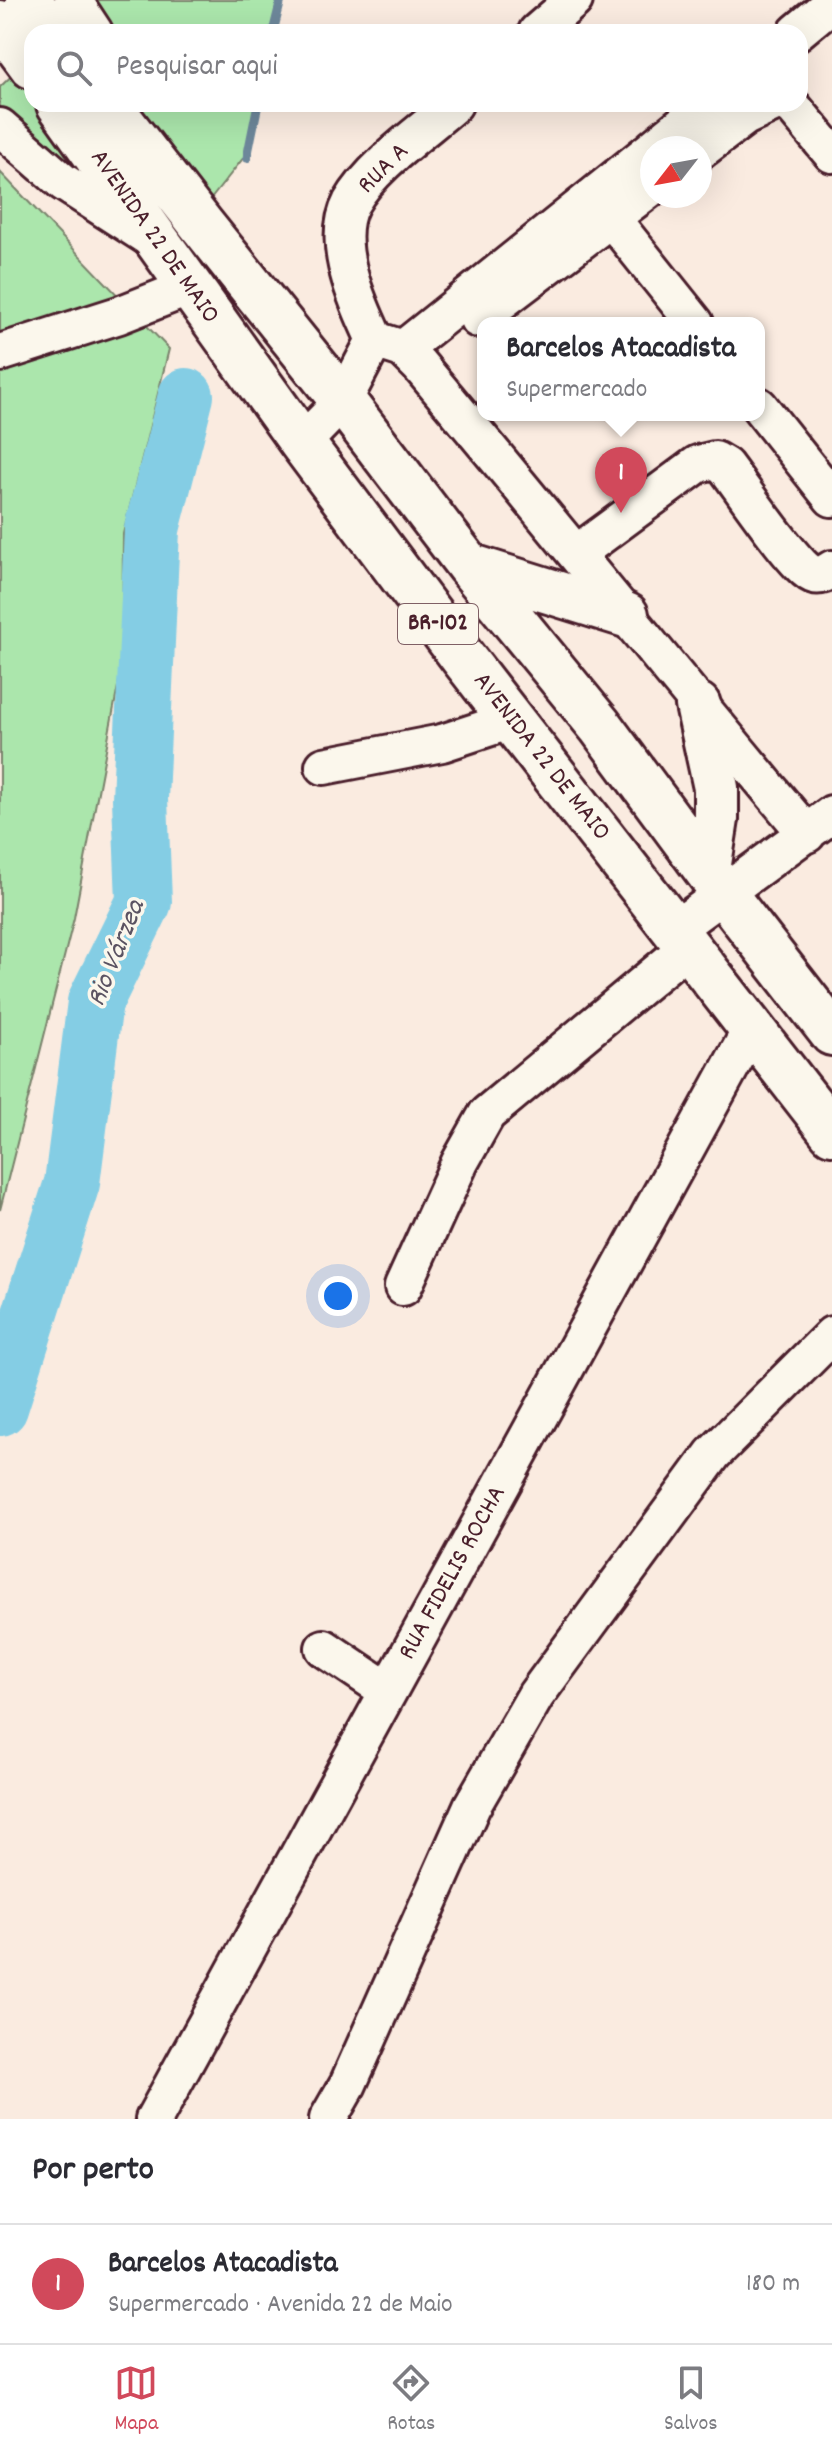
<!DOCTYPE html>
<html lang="pt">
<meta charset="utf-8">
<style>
:root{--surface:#fff;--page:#f2f2f3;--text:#2b2b33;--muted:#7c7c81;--line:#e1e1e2;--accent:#d1495b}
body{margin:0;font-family:Dekko,sans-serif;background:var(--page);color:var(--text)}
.compass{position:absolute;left:640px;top:136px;width:72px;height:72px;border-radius:50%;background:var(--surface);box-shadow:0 8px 32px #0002;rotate:239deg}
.you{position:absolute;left:338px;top:1296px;width:28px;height:28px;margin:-20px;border:6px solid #fff;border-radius:50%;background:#1a73e8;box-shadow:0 0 0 12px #1a73e833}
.badge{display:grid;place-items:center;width:52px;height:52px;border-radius:50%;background:var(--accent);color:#fff;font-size:26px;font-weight:700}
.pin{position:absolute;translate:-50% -66px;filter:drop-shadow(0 2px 4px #0008)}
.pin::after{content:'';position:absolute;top:42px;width:28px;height:24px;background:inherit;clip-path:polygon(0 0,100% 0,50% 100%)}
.popup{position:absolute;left:477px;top:317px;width:288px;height:104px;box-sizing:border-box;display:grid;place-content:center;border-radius:16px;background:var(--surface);filter:drop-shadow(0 2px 6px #0005);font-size:26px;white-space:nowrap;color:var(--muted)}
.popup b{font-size:30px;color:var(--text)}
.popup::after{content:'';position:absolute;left:50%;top:100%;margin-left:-16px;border:16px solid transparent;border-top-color:var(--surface)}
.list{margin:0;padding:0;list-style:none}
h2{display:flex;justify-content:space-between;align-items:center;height:104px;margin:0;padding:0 32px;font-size:34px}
h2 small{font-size:26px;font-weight:400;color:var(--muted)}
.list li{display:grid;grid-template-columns:52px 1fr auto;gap:24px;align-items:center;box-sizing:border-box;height:120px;padding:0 32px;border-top:2px solid var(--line)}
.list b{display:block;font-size:30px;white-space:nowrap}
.list p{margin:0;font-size:26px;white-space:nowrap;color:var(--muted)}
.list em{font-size:26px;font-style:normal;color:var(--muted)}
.icon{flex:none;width:44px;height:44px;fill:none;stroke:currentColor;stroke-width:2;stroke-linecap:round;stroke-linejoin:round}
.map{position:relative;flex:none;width:832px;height:2119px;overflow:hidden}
.search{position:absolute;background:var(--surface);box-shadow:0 8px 32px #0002;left:24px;right:24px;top:24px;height:88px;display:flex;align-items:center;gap:20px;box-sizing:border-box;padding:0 28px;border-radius:24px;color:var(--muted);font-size:30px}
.sheet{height:224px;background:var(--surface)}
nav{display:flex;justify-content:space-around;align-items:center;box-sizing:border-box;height:112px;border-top:2px solid var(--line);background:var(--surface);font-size:22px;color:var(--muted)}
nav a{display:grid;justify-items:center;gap:4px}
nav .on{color:var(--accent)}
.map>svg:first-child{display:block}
</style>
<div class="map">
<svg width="832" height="2119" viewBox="0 0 832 2119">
<rect width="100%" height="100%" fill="#faebe0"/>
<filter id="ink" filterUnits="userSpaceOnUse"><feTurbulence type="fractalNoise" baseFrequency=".0125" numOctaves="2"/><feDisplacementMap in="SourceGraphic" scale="16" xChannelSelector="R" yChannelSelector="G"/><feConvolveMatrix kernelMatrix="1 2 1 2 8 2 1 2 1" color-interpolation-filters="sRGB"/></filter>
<g filter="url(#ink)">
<!-- green -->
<path fill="#abe6ac" stroke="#7a826c" stroke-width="2" d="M2,0H281L273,32H32V38Z
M25,63L32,73V104H53L135,226L0,124V87Z
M83,104H258L248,152L184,233Z
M0,172L169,349L123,534L122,665L74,918L0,1210Z"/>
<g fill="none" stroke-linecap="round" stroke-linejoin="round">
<!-- stream -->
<path stroke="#6d879a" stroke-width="9" d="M273,32L281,0
M247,158L258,104"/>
<!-- river -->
<path stroke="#84cde4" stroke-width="56" d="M0,1408L72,1183L95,1002L144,902L140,799L152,529L186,396"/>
<!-- minor casing -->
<g stroke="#4a1f2b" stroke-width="42">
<path id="minor" d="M73,0L94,32
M537,32L574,0
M797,32L832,3
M785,104L792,106L832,154
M0,127L63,182L150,238
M653,148L707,104
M700,151L745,117L773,104
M611,218L695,323
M478,319L652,187
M375,340L403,349L419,365C550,520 676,679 807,834
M375,340C358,304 330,243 351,203C372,166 422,132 454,104
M403,349L652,149
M0,353L119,315L190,287
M759,406L832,498
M302,443L343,401L375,340
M576,554L698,464L715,460L725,466C739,484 798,572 814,575C821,577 826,573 832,569
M324,766L442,743L512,720
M675,929L832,814
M403,1287L460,1162L487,1114L689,946
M324,1648L388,1691
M154,2119L752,1028
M328,2119L348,2084L472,1806L536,1695L713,1454L832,1335"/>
</g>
<!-- major casing -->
<g stroke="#4a1f2b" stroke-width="50">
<path id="major" d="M28,0L53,32
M0,23L32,66
M59,104L302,443L463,658L832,1132
M108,104L201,224L343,401L469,566L600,726L725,895L832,1033
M469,566L626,615
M698,705L716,788V819L708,870"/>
</g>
<!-- minor -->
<use href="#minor" stroke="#fbf7ec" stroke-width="36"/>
<!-- major -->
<use href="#major" stroke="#fbf7ec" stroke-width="44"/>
</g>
</g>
<g text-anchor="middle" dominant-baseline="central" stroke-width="7" stroke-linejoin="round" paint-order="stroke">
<!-- shield labels -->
<rect fill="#fbf7ec" stroke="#7f6065" stroke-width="2" x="398" y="604" width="80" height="40" rx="6"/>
<g font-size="24" font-weight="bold" fill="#4a1f2b">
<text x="438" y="624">BR-102</text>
</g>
<!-- street labels -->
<g font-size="26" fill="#4a1f2b" stroke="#fbf7ec">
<text transform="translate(384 169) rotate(-45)">RUA A</text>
<text transform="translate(154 237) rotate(55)">AVENIDA 22 DE MAIO</text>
<text transform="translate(541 757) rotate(52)">AVENIDA 22 DE MAIO</text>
<text transform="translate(453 1573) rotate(-61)">RUA FIDELIS ROCHA</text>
</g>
<!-- water labels -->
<g font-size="28" font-style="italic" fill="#5b5362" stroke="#fbf7ec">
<text transform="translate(118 954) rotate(-68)">Rio Várzea</text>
</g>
</g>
</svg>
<svg class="compass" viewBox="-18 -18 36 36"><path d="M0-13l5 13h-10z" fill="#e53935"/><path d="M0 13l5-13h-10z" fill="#7c7c81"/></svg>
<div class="you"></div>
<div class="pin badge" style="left:621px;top:513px">1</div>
<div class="popup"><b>Barcelos Atacadista</b>Supermercado</div>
<div class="search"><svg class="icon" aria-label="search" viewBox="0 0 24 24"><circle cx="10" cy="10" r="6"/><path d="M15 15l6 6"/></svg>Pesquisar aqui</div>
</div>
<section class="sheet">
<h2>Por perto<small></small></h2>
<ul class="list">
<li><span class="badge">1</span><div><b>Barcelos Atacadista</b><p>Supermercado · Avenida 22 de Maio</p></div><em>180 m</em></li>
</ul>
</section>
<nav>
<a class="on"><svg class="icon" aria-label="map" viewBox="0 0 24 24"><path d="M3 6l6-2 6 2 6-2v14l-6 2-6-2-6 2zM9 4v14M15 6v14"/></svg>Mapa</a>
<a><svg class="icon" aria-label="directions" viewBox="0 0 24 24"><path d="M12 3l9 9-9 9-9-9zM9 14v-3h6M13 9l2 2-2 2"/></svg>Rotas</a>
<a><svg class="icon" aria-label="saved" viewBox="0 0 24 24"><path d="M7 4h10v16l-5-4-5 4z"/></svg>Salvos</a>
</nav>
